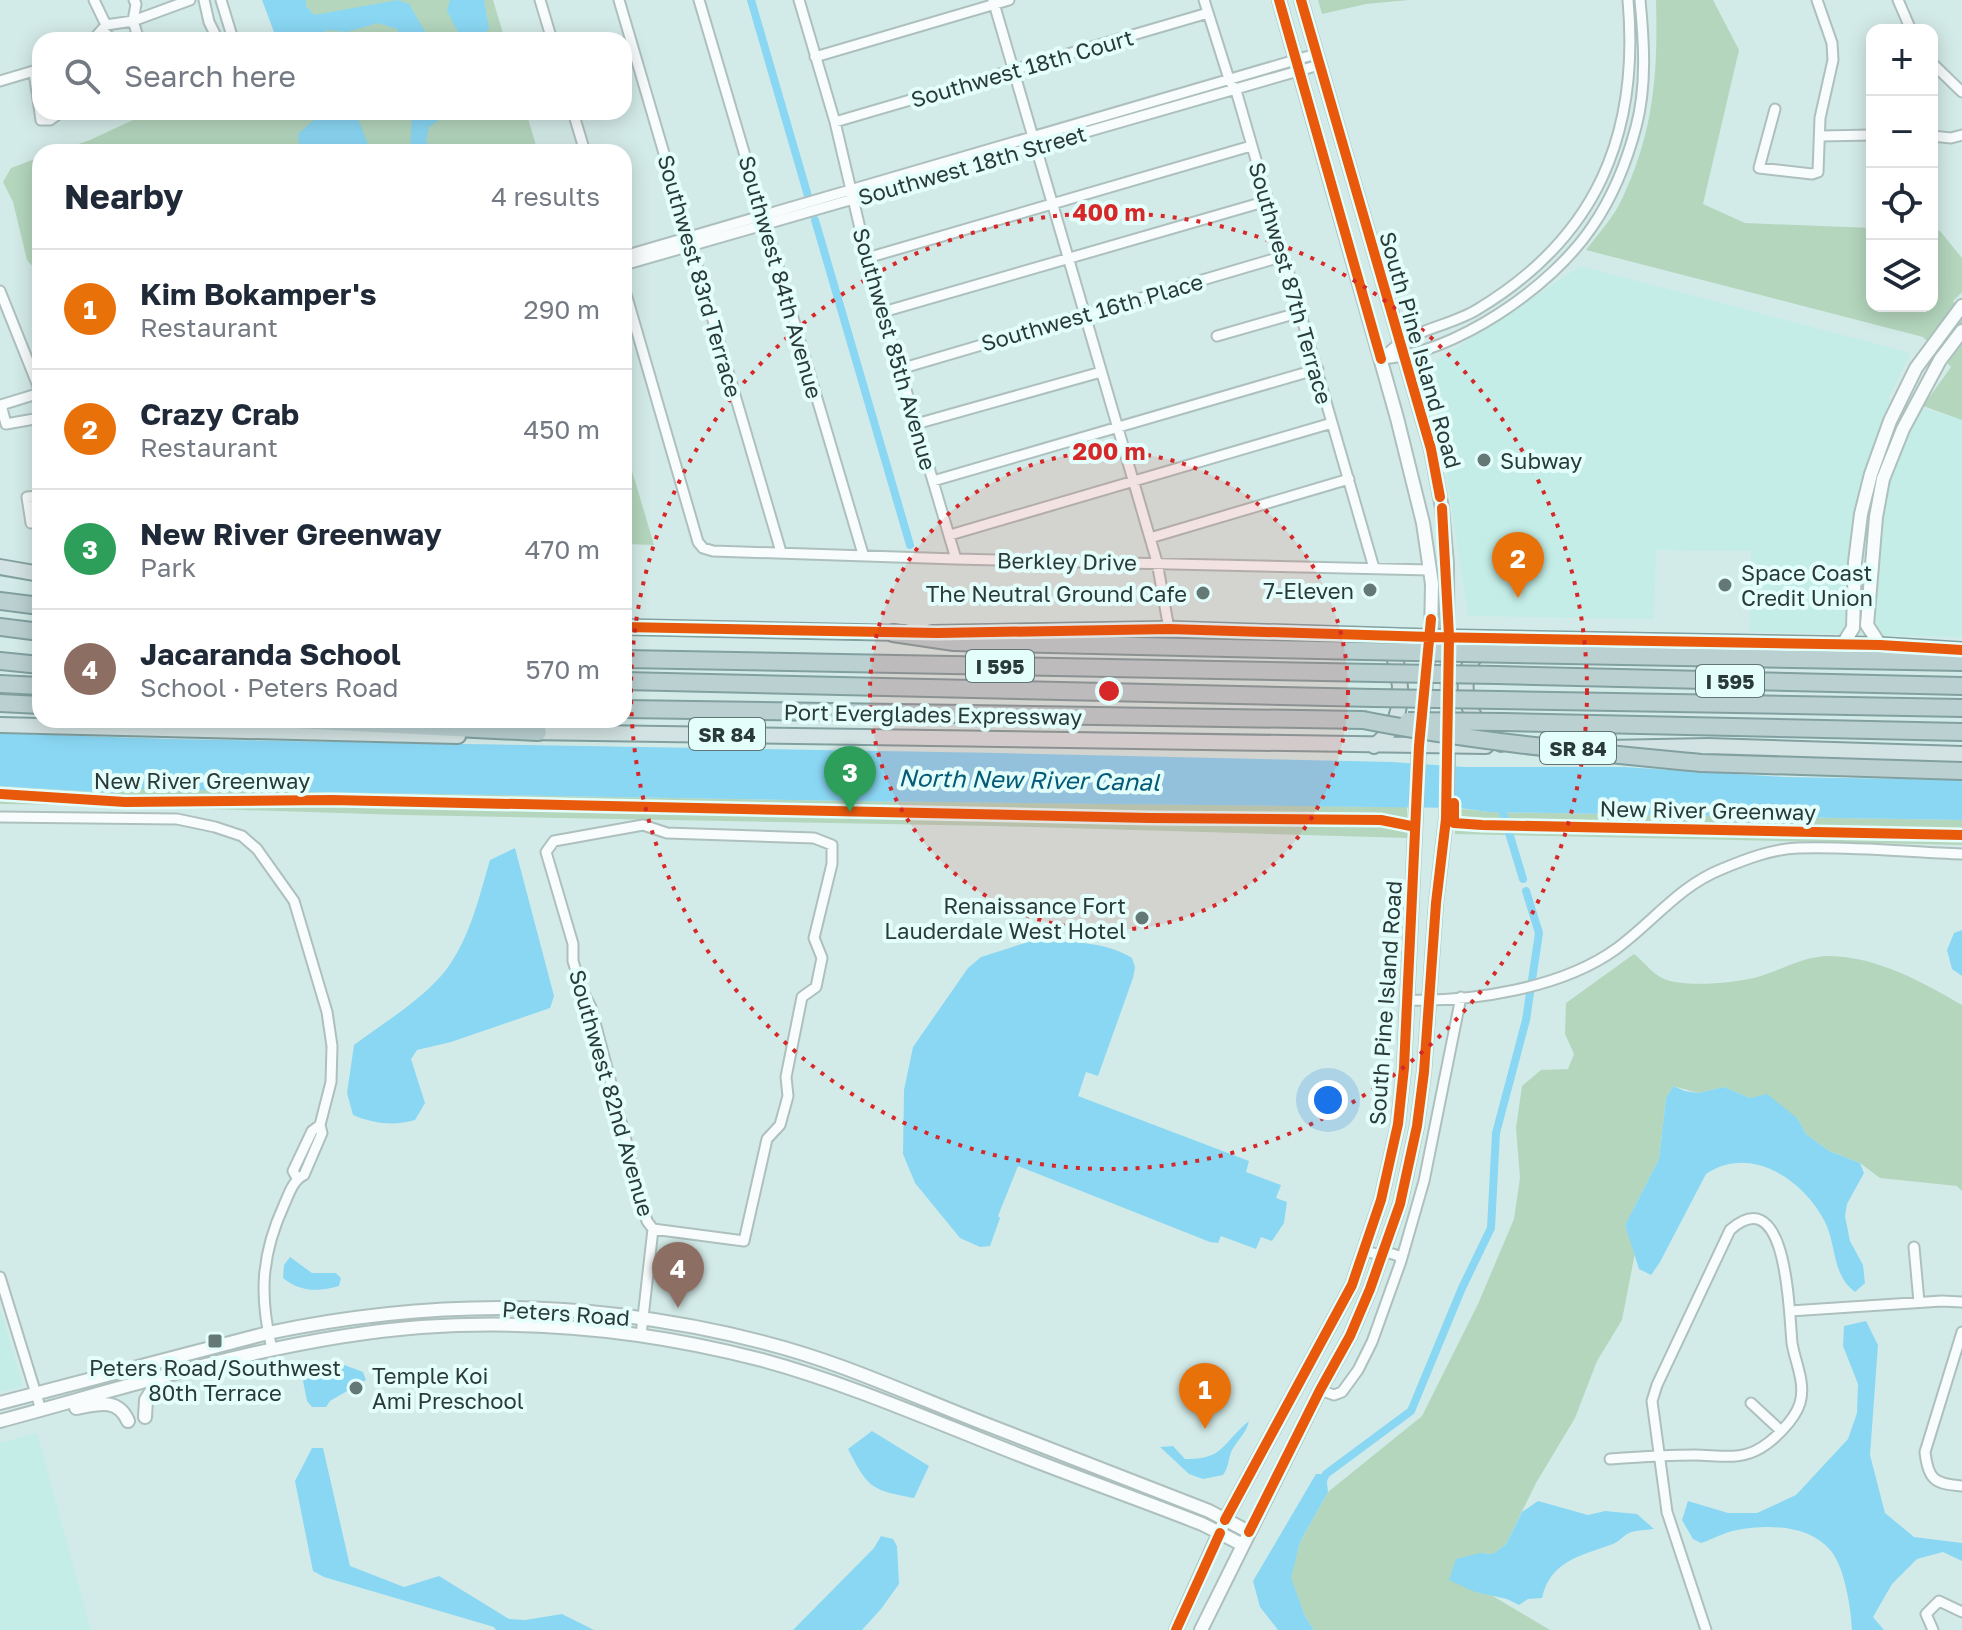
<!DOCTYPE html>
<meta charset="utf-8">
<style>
:root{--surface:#fff;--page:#f2f2f3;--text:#1f2937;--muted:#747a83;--line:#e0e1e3;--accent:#647876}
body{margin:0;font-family:"Golos Text",sans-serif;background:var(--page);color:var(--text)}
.controls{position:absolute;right:24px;top:24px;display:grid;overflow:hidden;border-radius:16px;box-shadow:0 4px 20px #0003}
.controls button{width:72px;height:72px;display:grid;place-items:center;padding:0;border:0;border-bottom:2px solid var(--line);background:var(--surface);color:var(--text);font:40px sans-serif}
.you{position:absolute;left:1328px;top:1100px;width:28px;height:28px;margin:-20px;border:6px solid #fff;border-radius:50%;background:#1a73e8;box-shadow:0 0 0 12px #1a73e833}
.badge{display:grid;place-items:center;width:52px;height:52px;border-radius:50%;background:var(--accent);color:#fff;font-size:26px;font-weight:700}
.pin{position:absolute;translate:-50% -66px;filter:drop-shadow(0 2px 4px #0008)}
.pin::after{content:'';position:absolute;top:42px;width:28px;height:24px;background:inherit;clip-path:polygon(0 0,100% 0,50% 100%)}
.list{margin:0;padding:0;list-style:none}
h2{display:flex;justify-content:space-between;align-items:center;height:104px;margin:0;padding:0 32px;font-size:34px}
h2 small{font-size:26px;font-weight:400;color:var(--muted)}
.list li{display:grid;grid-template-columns:52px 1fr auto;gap:24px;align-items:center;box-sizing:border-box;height:120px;padding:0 32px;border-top:2px solid var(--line)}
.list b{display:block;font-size:30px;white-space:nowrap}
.list p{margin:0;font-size:26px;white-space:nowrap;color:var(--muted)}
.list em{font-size:26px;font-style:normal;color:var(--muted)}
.icon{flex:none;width:44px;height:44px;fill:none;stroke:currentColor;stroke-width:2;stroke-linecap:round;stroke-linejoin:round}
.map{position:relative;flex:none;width:1962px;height:1630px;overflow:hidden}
.search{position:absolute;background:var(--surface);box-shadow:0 4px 20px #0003;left:32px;top:32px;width:600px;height:88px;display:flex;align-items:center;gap:20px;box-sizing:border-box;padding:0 28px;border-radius:24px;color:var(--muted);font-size:30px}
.panel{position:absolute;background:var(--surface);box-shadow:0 4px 20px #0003;left:32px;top:144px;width:600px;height:584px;border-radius:24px}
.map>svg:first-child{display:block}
</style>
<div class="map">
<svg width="1962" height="1630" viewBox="0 0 1962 1630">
<rect width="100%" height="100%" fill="#d3ebe8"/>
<!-- built -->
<path fill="#c4ede7" d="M1581,266L1911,353L1888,399L1962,419V637L1750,632L1751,551L1656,550L1654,619L1468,616L1430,365Z
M0,1308L23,1386L0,1392Z
M37,1433L91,1630H0V1443Z"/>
<!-- green -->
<path fill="#b4d6bd" d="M289,0H493L505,40H296Z
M1318,0H1409L1366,4L1322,14Z
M1656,0H1713L1739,50L1703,204L1745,223L1872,228V306H1932V230L1940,231L1962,258V292L1953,301L1962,312V420L1923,406L1951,367L1923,337L1586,250C1598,234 1614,217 1622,199C1654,132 1658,73 1656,0Z
M150,112H526L538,152H55L90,140Z
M40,157V275L27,260L13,202L3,182L11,168Z
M624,444L654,545L624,544Z
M0,786L113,793L139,789L852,801L1407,807V838L995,826L402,815L83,805L0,804Z
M1455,808L1488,812L1962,820V845L1455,834Z
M1634,954C1643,961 1652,973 1662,978C1682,988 1733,983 1754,978C1781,971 1802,956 1830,956C1878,957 1922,982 1962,1005V1191L1957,1186L1880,1178L1860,1163L1829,1151L1806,1134L1797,1118L1724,1087L1698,1093L1673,1086L1666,1098L1659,1159L1625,1225L1635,1253L1622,1320L1597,1361L1575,1418L1536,1483L1506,1544L1493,1554L1480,1553L1475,1592L1491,1595L1550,1630H1314L1305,1616L1290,1578L1300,1542L1328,1492L1422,1416L1478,1304L1514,1219L1520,1178L1516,1128L1522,1086L1541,1070L1568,1069L1574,1054L1565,1034L1566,1003Z"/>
<!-- water -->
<path fill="#8ad7f4" d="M262,0H306V6L314,15L398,0L409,4L430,40H402L397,29L378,23L347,32L328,30L316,36V40H277Z
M450,0H484L489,29L482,35L459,34L447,11Z
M323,112H347L357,116L371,152H300L298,134Z
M412,112L438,114V121L429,127L426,141L434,152H410Z
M0,733L170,739L999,753L1392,762L1464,767H1624L1785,777L1962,780V820L1488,812L1460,808L852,801L139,789L113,793L0,786Z
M515,848L554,996L550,1008L451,1042L417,1050L411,1059L425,1103L415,1120C395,1126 374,1124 353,1115L347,1093L354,1045C385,1022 422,1000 446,970C470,938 479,897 490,860Z
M1962,930V976L1952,969L1947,950L1954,933Z
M1028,942C1063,942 1100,939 1132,958L1135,967L1133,978L1098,1076L1086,1072L1078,1096L1249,1161L1246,1172L1281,1185L1276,1198L1287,1202L1284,1223L1272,1241L1261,1237L1256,1249L1221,1236L1218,1243L1210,1242L1018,1166L998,1216L1000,1218L990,1246L980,1247L960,1238L915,1183L903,1154L904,1090L913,1047L968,968L981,957Z
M1673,1086L1685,1091L1698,1093L1724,1087L1750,1098L1767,1094L1797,1118L1806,1134L1829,1151L1860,1163L1864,1173L1847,1204L1845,1216L1850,1241L1863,1265L1865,1283L1855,1292C1831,1274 1837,1244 1824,1220C1802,1179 1750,1144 1706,1174L1660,1262L1651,1275L1639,1269L1625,1225L1659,1159L1666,1098Z
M290,1257L312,1273H336L341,1278L339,1286C319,1292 300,1292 283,1278L284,1265Z
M1866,1321L1878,1345L1870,1455L1885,1513L1914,1537L1962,1543V1561L1943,1552L1917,1559L1892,1584L1873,1617L1884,1630H1852C1851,1609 1845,1568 1831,1551C1810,1525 1768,1524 1737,1530C1725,1532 1713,1539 1701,1543L1693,1539L1682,1520L1688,1501L1728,1513H1757L1796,1495L1848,1439L1857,1413L1858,1384L1843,1346L1844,1326Z
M339,1363L363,1372L366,1380L330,1401L326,1407H312L307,1401L303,1381L308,1372Z
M1249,1421C1246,1434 1238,1439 1232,1450C1228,1459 1229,1467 1223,1475L1203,1479L1189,1474L1160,1447L1173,1446L1185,1459C1224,1460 1222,1443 1249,1421Z
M872,1431L929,1466L914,1498C871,1490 868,1488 848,1449Z
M312,1448H323L350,1566L404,1587L439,1576L509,1619L525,1620L562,1614L594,1630H496L494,1627L324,1577L313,1571L295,1481Z
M1316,1474H1326L1328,1492L1300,1542L1291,1578L1305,1616L1314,1630H1278L1260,1607L1253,1581Z
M1538,1501L1588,1515L1605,1511L1637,1514L1654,1529C1647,1530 1636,1530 1629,1533C1623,1536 1620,1541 1613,1544C1582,1555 1550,1561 1542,1598L1528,1599L1519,1605L1507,1599L1475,1592L1449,1580L1456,1559L1480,1553L1493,1554L1506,1544L1522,1512Z
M881,1536L893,1539L897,1546L899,1584L881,1609L862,1630H793L874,1548Z"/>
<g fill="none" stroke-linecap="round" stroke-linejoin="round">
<!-- canal -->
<path stroke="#8ad7f4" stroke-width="8" d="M751,0L808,196
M815,220L910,545
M1500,803L1523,879
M1322,1483L1326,1474L1411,1411L1462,1288L1491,1228L1496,1133L1526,1020L1539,933L1526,891"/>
<!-- street casing -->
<g stroke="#adc0be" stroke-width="13">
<path id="street" d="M94,0L106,25
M134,0L136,4L133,21L139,40
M204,0L209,22L218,40
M221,0L232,36L227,40
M540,0L552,40
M619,0L781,552
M699,0L863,554
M799,0L835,122L867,258L956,559
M993,0L1157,562L1169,629
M1204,0L1229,79L1237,94L1374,568
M1898,0L1911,30
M102,30L113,40
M93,40L106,25L133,21L190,0
M815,57L1009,0
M1932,63L1962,92
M34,72L41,120H50L61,112
M0,81L37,70
M1775,109L1759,168L1812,174L1818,172L1820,118L1833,60L1832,43L1817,0
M573,112L585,152
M835,122L1208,13
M1821,136L1872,135
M1932,136L1951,138L1962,135
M624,256L1316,54
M867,258L1251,146
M624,265L1319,65
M624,287L698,542L703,548L713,551L956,559L1430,570
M0,291L40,391
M883,312L1267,201
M1217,336L1301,312
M1381,359C1454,354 1551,288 1592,227C1612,198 1627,161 1636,127C1647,86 1644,41 1640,0
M1381,359C1387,354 1393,348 1400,343C1423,328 1454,324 1478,309C1596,238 1640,135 1628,0
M900,369L1284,256
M40,393L1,405L6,424L40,418
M916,424L1101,372
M933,481L1318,369
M40,496L27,497L31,523L40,522
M950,535L1332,423
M1150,538L1349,479
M0,817L177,819L215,827L242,836L257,849L294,901L327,1012L332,1046L331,1082L320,1125L322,1133L304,1175C293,1180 289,1194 284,1205C261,1255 259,1296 272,1349
M1407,1000C1473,1002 1562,988 1616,949C1653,922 1679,886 1722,869C1746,859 1772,849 1798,848C1851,846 1909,852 1962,854
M297,1178L293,1171L312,1131L320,1125
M1914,1247L1919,1302
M1363,1251L1382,1255L1386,1252L1399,1256L1401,1261
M0,1277L41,1410
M1790,1311L1942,1301L1962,1302
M1962,1332L1925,1452C1928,1480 1935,1484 1962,1486
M641,1335L653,1229L647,1221L591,1007L582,990L573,961V944L546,852L554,841L643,825L667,833L814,838L832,845V864L814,938L822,958L816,987L802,997L786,1077L788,1096L780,1125L767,1139L744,1241L653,1229
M1320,1390L1334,1395L1342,1392L1358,1370L1372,1342L1401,1261L1424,1181L1461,997
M1751,1403L1780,1430
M1610,1459C1638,1457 1667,1455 1695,1455C1715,1455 1736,1460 1755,1451C1772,1443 1795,1420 1800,1403C1806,1383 1795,1362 1792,1343C1789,1314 1788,1179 1730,1230L1657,1385L1652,1401L1667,1512L1706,1630
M1933,1630L1926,1614L1939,1601L1962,1612"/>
</g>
<!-- secondary casing -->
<g stroke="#adc0be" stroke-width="16">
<path id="secondary" d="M1843,644L1853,628L1855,562L1861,514L1871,474L1890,421L1916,368L1962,306
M1880,645L1867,625L1876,517L1883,479L1903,429L1940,360L1962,331
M0,1403L268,1333C383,1309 501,1301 618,1315C692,1324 771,1341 842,1367C891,1385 939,1406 988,1425C1062,1454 1135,1482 1209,1511L1249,1532
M76,1408C97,1404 118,1397 128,1421
M145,1417L146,1400L159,1379
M0,1421C138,1384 278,1338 421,1327C535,1319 651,1331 762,1360C850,1384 935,1422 1020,1455C1081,1479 1141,1500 1202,1524L1243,1545
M1176,1630L1225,1520L1352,1285L1381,1200L1398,1124L1404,1068L1419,746L1431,637L1432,584L1423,523L1397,418L1279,0
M1201,1630L1320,1390L1350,1336L1370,1289L1400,1204L1417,1126L1424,1072L1436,903L1446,819L1448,759L1447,563L1442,508L1431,449L1301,0"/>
</g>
<!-- primary casing -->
<g stroke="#82a0a0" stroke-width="18">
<path id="primary" d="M0,567L40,574
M624,627L904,633
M932,633L1169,629L1431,637L1880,645L1962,650
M1483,647C1464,663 1460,694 1474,716C1481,727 1492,735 1501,744
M0,725L458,736
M527,732L1486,746
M1374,746C1381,740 1388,735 1392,727C1405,703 1401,669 1389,645
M1607,748L1708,746L1962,754"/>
</g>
<!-- highway casing -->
<g stroke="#82a0a0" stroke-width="20">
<path id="highway" d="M0,601L40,606
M0,627L40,632
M893,633L954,642L1364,651
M1514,654L1962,662
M624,659L1376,673
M0,661L40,665
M1497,675L1962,686
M624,681L1374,698
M0,684L40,686
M1499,700L1962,708
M0,703L40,705
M624,709L1363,720
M295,720L538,732
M1504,722L1962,732
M1701,763L1962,771"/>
</g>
<!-- street -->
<use href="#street" stroke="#f8fcfc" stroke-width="9"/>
<!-- secondary -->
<use href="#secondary" stroke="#f8fcfc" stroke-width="12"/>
<!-- primary -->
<use href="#primary" stroke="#d3e2e2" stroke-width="14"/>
<!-- highway -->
<use href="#highway" stroke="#bad0d1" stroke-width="16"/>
<!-- highway-bridge casing -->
<g stroke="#82a0a0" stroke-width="20" stroke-linecap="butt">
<path id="highway-bridge" d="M1364,651L1514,654
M1376,673L1497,675
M1374,698L1499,700
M1363,720C1474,742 1587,752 1701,763
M1408,721L1504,722"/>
</g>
<!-- highway-bridge -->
<use href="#highway-bridge" stroke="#bad0d1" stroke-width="16"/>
<!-- cycleway casing -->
<g stroke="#e4fefb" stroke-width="15">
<path id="cycleway" d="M1279,0L1381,359
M1301,0L1431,449L1440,497
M624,627L938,633L1169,629L1431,637L1880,645L1962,650
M0,794L125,802L332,800L1150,818L1381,820L1411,826
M1454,803V823L1482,825L1962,835
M1225,1520L1352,1285L1381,1200L1398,1124L1404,1068L1419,746L1431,619
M1249,1532L1320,1390L1350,1336L1370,1289L1400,1204L1417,1126L1424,1072L1436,903L1446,819L1449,636L1442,508
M1176,1630L1220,1533"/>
</g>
<!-- cycleway -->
<use href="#cycleway" stroke="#e8590c" stroke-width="10"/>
</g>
<!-- distance rings -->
<circle cx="1109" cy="691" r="239" fill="#d62828" fill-opacity=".12"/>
<g fill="none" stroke="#d62828" stroke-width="4" stroke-dasharray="4 8">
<circle cx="1109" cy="691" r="239"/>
<circle cx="1109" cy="691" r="478"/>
</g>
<!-- markers -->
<g fill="#647876" stroke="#e4fefb" stroke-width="3">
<circle cx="1484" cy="460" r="8"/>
<circle cx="1725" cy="585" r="8"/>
<circle cx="1370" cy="590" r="8"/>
<circle cx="1203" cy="593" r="8"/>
<circle cx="1142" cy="918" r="8"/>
<rect x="207" y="1333" width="16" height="16" rx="4"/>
<circle cx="356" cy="1388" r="8"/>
</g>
<g text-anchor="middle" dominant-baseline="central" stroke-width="8" stroke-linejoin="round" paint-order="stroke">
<!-- shield labels -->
<g fill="#e4fefb" stroke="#617572" stroke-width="2">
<rect x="966" y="650" width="68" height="32" rx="6"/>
<rect x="1696" y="665" width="68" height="32" rx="6"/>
<rect x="689" y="718" width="76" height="32" rx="6"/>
<rect x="1540" y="732" width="76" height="32" rx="6"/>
</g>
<g font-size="20" font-weight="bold" fill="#293a38">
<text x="1000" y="666">I 595</text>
<text x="1730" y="681">I 595</text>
<text x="727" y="734">SR 84</text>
<text x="1578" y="748">SR 84</text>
</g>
<!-- street labels -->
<g font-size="22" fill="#293a38" stroke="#e4fefb">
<text transform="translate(1022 68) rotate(-16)">Southwest 18th Court</text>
<text transform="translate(972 165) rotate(-16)">Southwest 18th Street</text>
<text transform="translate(700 276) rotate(74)">Southwest 83rd Terrace</text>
<text transform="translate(781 277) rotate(74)">Southwest 84th Avenue</text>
<text transform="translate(1291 283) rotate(74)">Southwest 87th Terrace</text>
<text transform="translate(1092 312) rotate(-16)">Southwest 16th Place</text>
<text transform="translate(895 349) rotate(74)">Southwest 85th Avenue</text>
<text transform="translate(1421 350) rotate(74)">South Pine Island Road</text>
<text transform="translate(1067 561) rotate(1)">Berkley Drive</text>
<text transform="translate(933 714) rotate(1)">Port Everglades Expressway</text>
<text x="202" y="780">New River Greenway</text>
<text transform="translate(1708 810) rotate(1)">New River Greenway</text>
<text transform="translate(1385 1003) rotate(-86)">South Pine Island Road</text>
<text transform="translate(612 1093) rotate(74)">Southwest 82nd Avenue</text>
<text transform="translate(566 1313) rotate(4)">Peters Road</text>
</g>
<!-- poi labels -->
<g font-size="22" fill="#293a38" stroke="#e4fefb" text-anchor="start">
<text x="1500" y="460">Subway</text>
<text x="1741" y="572">Space Coast<tspan x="1741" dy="25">Credit Union</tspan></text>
<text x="1354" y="590" text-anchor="end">7-Eleven</text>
<text x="1187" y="593" text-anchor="end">The Neutral Ground Cafe</text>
<text x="1126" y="905" text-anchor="end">Renaissance Fort<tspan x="1126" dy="25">Lauderdale West Hotel</tspan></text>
<text x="215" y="1367" text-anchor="middle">Peters Road/Southwest<tspan x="215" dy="25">80th Terrace</tspan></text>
<text x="372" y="1375">Temple Koi<tspan x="372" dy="25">Ami Preschool</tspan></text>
</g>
<!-- water labels -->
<g font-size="24" font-style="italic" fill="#045a77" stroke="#e4fefb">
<text transform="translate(1029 779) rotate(1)">North New River Canal</text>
</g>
</g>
<circle cx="1109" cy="691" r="12" fill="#d62828" stroke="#e4fefb" stroke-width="4"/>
<g font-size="24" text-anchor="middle" font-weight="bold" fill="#d62828" stroke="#e4fefb" stroke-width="8" stroke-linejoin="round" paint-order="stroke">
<text x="1109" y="221">400 m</text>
<text x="1109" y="460">200 m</text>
</g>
</svg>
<div class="controls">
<button>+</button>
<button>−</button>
<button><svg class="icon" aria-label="locate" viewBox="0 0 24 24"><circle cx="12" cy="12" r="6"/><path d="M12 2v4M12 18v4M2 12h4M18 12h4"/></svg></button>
<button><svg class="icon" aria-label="layers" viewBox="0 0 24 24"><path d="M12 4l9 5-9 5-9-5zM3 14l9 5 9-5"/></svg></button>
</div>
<div class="you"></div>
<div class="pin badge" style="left:1205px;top:1429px;background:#e8710a">1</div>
<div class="pin badge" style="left:1518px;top:598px;background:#e8710a">2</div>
<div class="pin badge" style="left:850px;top:812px;background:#2e9e5b">3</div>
<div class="pin badge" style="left:678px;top:1308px;background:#8d6e63">4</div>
<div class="search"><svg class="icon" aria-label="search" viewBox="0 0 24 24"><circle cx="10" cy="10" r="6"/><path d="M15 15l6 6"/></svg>Search here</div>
<section class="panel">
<h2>Nearby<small>4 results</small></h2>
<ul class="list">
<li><span class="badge" style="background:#e8710a">1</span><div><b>Kim Bokamper's</b><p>Restaurant</p></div><em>290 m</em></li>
<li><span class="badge" style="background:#e8710a">2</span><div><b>Crazy Crab</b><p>Restaurant</p></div><em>450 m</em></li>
<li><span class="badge" style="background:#2e9e5b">3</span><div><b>New River Greenway</b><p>Park</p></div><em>470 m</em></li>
<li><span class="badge" style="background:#8d6e63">4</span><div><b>Jacaranda School</b><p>School · Peters Road</p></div><em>570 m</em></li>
</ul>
</section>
</div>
